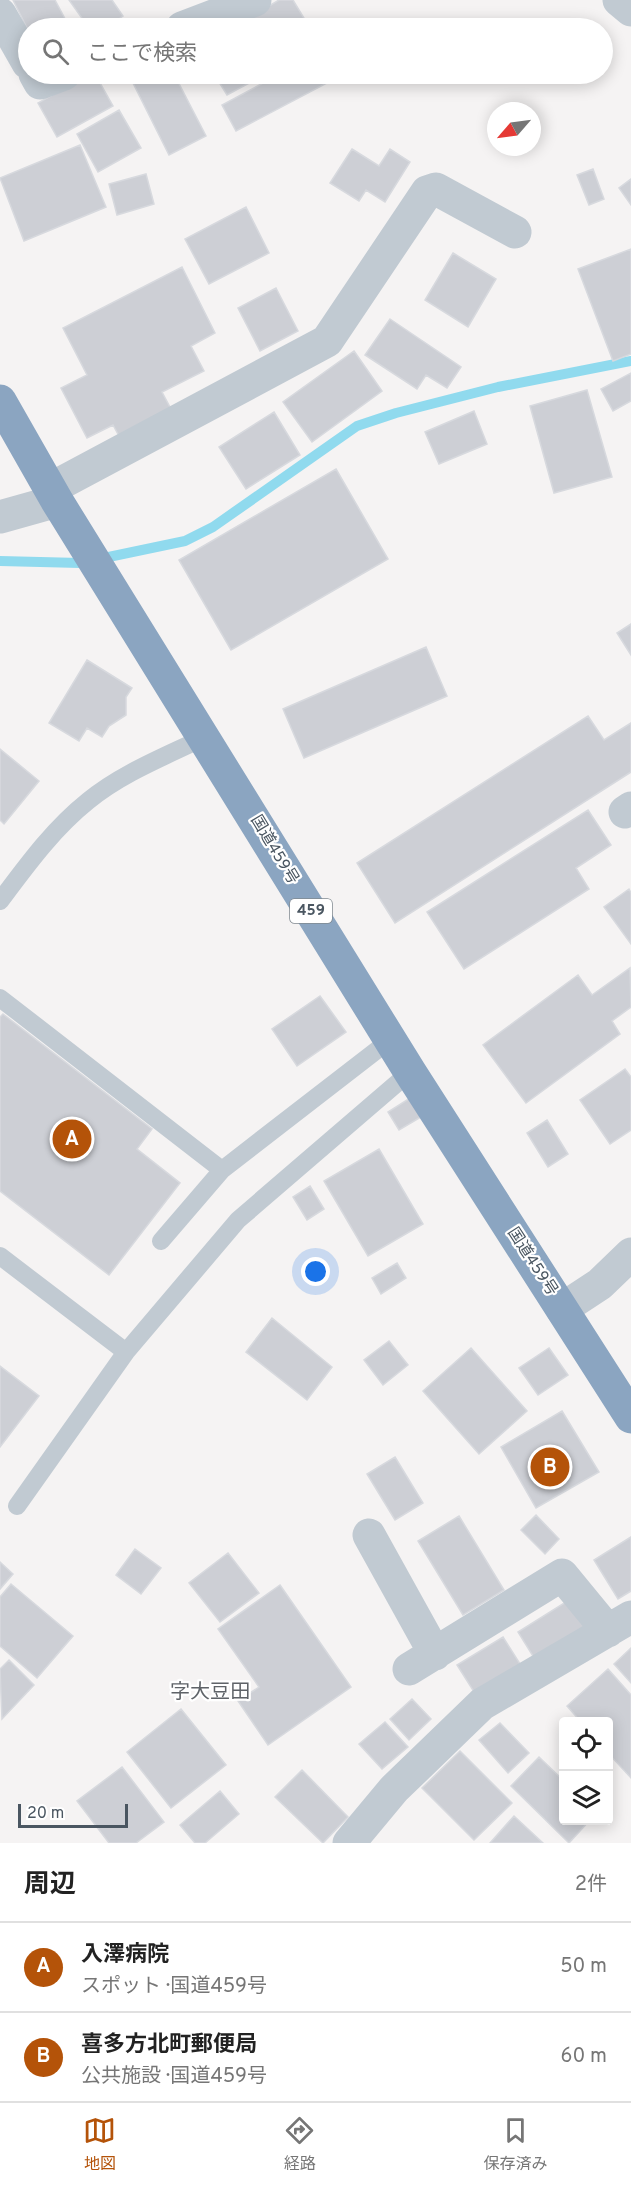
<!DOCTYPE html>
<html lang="ja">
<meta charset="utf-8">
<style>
:root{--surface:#fff;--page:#f6f6f6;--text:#222;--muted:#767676;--line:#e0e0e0;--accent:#b45309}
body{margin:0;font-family:Overpass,"Noto Sans JP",sans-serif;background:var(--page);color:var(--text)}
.controls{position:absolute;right:18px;bottom:18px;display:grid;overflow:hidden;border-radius:6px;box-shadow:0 3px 15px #0003}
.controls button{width:54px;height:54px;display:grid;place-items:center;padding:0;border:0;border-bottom:2px solid var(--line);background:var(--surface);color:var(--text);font:30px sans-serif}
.compass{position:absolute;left:487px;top:102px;width:54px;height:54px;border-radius:50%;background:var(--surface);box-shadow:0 3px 15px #0003;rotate:242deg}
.scale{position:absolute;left:18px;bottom:15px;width:110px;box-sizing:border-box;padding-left:6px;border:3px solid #4a5661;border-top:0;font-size:16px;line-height:21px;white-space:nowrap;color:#4a5661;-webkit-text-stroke:4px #fff;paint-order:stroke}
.you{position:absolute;left:316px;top:1272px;width:21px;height:21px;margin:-15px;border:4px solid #fff;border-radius:50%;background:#1a73e8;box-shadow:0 0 0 9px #1a73e833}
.badge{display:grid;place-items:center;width:39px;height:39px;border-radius:50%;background:var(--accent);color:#fff;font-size:20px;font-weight:700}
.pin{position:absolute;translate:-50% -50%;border:3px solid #fff;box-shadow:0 2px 6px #0006}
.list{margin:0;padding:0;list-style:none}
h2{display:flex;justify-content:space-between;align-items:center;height:78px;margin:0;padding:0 24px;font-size:26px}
h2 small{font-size:20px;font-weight:400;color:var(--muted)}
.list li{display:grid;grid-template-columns:39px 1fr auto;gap:18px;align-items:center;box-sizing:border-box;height:90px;padding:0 24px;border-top:2px solid var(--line)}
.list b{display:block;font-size:22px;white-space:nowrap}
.list p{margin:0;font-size:20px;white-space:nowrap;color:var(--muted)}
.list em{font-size:20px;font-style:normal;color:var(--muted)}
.icon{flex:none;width:33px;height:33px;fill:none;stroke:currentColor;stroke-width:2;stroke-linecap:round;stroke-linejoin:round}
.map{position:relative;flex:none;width:631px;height:1843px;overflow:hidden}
.search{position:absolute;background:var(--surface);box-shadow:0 3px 15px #0003;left:18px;right:18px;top:18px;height:66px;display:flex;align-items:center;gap:15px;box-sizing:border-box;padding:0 21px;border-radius:33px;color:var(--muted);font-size:22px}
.sheet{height:258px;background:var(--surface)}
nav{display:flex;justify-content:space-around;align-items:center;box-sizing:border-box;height:84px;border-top:2px solid var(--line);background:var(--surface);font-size:16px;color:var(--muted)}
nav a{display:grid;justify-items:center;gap:3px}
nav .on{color:var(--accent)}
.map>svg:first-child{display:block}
</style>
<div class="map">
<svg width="631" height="1843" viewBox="0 0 631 1843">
<rect width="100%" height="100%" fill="#f5f3f3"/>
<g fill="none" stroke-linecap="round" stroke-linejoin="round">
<!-- stream -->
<path stroke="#90daee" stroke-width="10" d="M0,561L80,563L185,541L213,527L357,426L396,413L498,387L631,361"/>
</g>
<!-- building -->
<path fill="#cdcfd5" stroke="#d7d9de" stroke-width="1.5" d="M13,0H55L70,28L28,30Z
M69,0H112L123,16L105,28H89Z
M279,0H293L310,28H259L252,16Z
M90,74H95L113,106L57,137L38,103Z
M147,74H174L206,136L169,155L132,81Z
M214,74H266L227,95Z
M280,74H322L327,83L236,131L222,105Z
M119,110L141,148L98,172L77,134Z
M80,145L106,207L24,241L0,178Z
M352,149L379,166L390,149L410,162L385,202L366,190L359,201L330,183Z
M593,169L604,199L589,205L577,175Z
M146,174L154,204L117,215L109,184Z
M631,179V205L619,188Z
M246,207L269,253L209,284L185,239Z
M631,249V354L613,361L578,269Z
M453,253L496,279L468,327L425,300Z
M182,267L215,333L191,346L204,371L162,392L171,409L119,436L113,425L87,438L61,388L87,375L63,328Z
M276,288L298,331L260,351L238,308Z
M390,319L461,367L447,388L426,375L417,389L365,355Z
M354,351L382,391L312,442L283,402Z
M631,373V401L613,411L601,389Z
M587,390L612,477L554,493L530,406Z
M474,411L487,444L439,464L425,432Z
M274,412L300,455L246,489L219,447Z
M336,469L388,559L231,650L179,560Z
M631,624V655L617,633Z
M426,647L447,696L304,758L283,709Z
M87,660L132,688L126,697V715L109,726L102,737L87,728L79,741L49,723Z
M588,716L604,740L631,723V772L395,923L357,863Z
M0,749L39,781L4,824L0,820Z
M588,810L611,845L576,868L589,889L464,969L427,912Z
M629,889L631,893V944L604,907Z
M630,968L631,1007L612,1021L620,1034L526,1103L483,1045L578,975L592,995Z
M320,996L346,1032L297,1066L272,1029Z
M3,1014L152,1129L137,1149L180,1183L109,1275L0,1191V1017Z
M625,1069L631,1077V1130L610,1144L580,1100Z
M410,1098L421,1117L399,1130L388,1112Z
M547,1120L568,1154L548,1167L527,1133Z
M379,1149L423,1224L368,1256L324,1181Z
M310,1186L324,1209L307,1220L293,1197Z
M397,1263L406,1278L381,1294L372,1278Z
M272,1318L332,1367L307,1400L246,1352Z
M389,1341L408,1365L383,1385L364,1360Z
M471,1348L527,1411L479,1454L423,1391Z
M549,1348L568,1375L538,1395L519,1368Z
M0,1366L39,1396L0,1447Z
M562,1411L599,1472L536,1508L501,1447Z
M395,1457L423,1503L395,1520L367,1474Z
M536,1515L559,1539L545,1554L521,1530Z
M459,1516L504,1590L463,1615L418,1541Z
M631,1537V1591L618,1599L594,1560Z
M135,1549L161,1568L141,1594L116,1575Z
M228,1553L259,1593L220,1622L189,1583Z
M0,1562L13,1574L0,1589Z
M11,1584L73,1636L37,1678L0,1646V1597Z
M280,1585L351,1687L268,1745L238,1701L259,1687L218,1629Z
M569,1600L587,1629L536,1661L518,1632Z
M503,1637L522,1667L476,1695L457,1665Z
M631,1648V1683L614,1664Z
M9,1660L34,1685L2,1719L0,1669Z
M608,1669L631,1695V1778L608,1753V1722H581L567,1706Z
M412,1699L431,1719L409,1740L390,1719Z
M181,1709L226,1765L171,1808L127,1752Z
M385,1722L408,1747L382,1769L359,1744Z
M500,1723L529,1753L508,1773L479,1740Z
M460,1751L512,1803L474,1840L422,1788Z
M539,1757L564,1781V1820H590L569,1843L511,1786Z
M122,1767L164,1822L136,1843H109L77,1801Z
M302,1770L348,1817L323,1843L275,1797Z
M220,1791L239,1814L205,1843H195L180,1825Z
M514,1816L543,1843H490Z"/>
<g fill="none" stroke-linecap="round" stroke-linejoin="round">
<!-- lane -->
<path stroke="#c1cad2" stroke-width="18" d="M0,901C27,865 53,829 88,801C122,773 166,756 205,737
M0,998L222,1170
M161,1241L222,1170L390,1040
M0,1256L126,1352
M17,1506L126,1352L238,1220L410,1072"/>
<!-- street -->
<path stroke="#c1cad2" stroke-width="33" d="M619,0L631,10
M0,14L28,63
M182,28L255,0
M35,74L40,83L64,74
M50,489L327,341L427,192L436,189L515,232
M0,517L57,501
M625,812L631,808
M562,1309L600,1284L631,1254
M369,1535L435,1654
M409,1669L562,1575L608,1631
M349,1843L394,1789L482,1704L631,1617"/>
<!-- highway -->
<path stroke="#8ba5c1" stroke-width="33" d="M0,401L57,501L410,1072L631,1417"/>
</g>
<g text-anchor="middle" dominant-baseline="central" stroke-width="4.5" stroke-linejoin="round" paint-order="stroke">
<!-- shield labels -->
<rect fill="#fff" stroke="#808990" stroke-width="1.5" x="290" y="899" width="42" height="24" rx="4.5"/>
<g font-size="15" font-weight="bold" fill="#4a5661">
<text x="311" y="911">459</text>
</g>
<!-- street labels -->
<g font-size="16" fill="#4a5661" stroke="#fff">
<text transform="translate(274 850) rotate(59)">国道459号</text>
<text transform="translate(532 1262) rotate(57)">国道459号</text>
</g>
<!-- quarter labels -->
<g font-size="20" fill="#5f6368" stroke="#fff">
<text x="210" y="1693">字大豆田</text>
</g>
</g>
</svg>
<div class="controls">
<button><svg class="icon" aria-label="locate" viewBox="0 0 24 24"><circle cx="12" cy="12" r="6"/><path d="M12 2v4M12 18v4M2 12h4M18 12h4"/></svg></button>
<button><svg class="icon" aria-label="layers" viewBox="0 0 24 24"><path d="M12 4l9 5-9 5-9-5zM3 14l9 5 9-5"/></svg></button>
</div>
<svg class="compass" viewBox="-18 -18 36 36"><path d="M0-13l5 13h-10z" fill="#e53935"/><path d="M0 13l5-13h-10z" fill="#767676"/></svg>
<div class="scale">20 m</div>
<div class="you"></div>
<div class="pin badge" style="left:72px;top:1139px">A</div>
<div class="pin badge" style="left:550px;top:1467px">B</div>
<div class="search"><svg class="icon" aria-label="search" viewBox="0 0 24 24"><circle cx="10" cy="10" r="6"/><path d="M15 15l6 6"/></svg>ここで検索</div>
</div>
<section class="sheet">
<h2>周辺<small>2件</small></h2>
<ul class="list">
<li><span class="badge">A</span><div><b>入澤病院</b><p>スポット · 国道459号</p></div><em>50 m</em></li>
<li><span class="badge">B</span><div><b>喜多方北町郵便局</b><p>公共施設 · 国道459号</p></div><em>60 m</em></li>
</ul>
</section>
<nav>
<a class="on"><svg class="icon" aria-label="map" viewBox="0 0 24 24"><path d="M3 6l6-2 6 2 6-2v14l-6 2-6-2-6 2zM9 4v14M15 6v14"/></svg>地図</a>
<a><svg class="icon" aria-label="directions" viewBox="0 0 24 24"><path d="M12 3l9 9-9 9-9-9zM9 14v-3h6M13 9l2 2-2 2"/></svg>経路</a>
<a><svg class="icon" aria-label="saved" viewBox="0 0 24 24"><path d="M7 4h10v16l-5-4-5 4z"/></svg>保存済み</a>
</nav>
